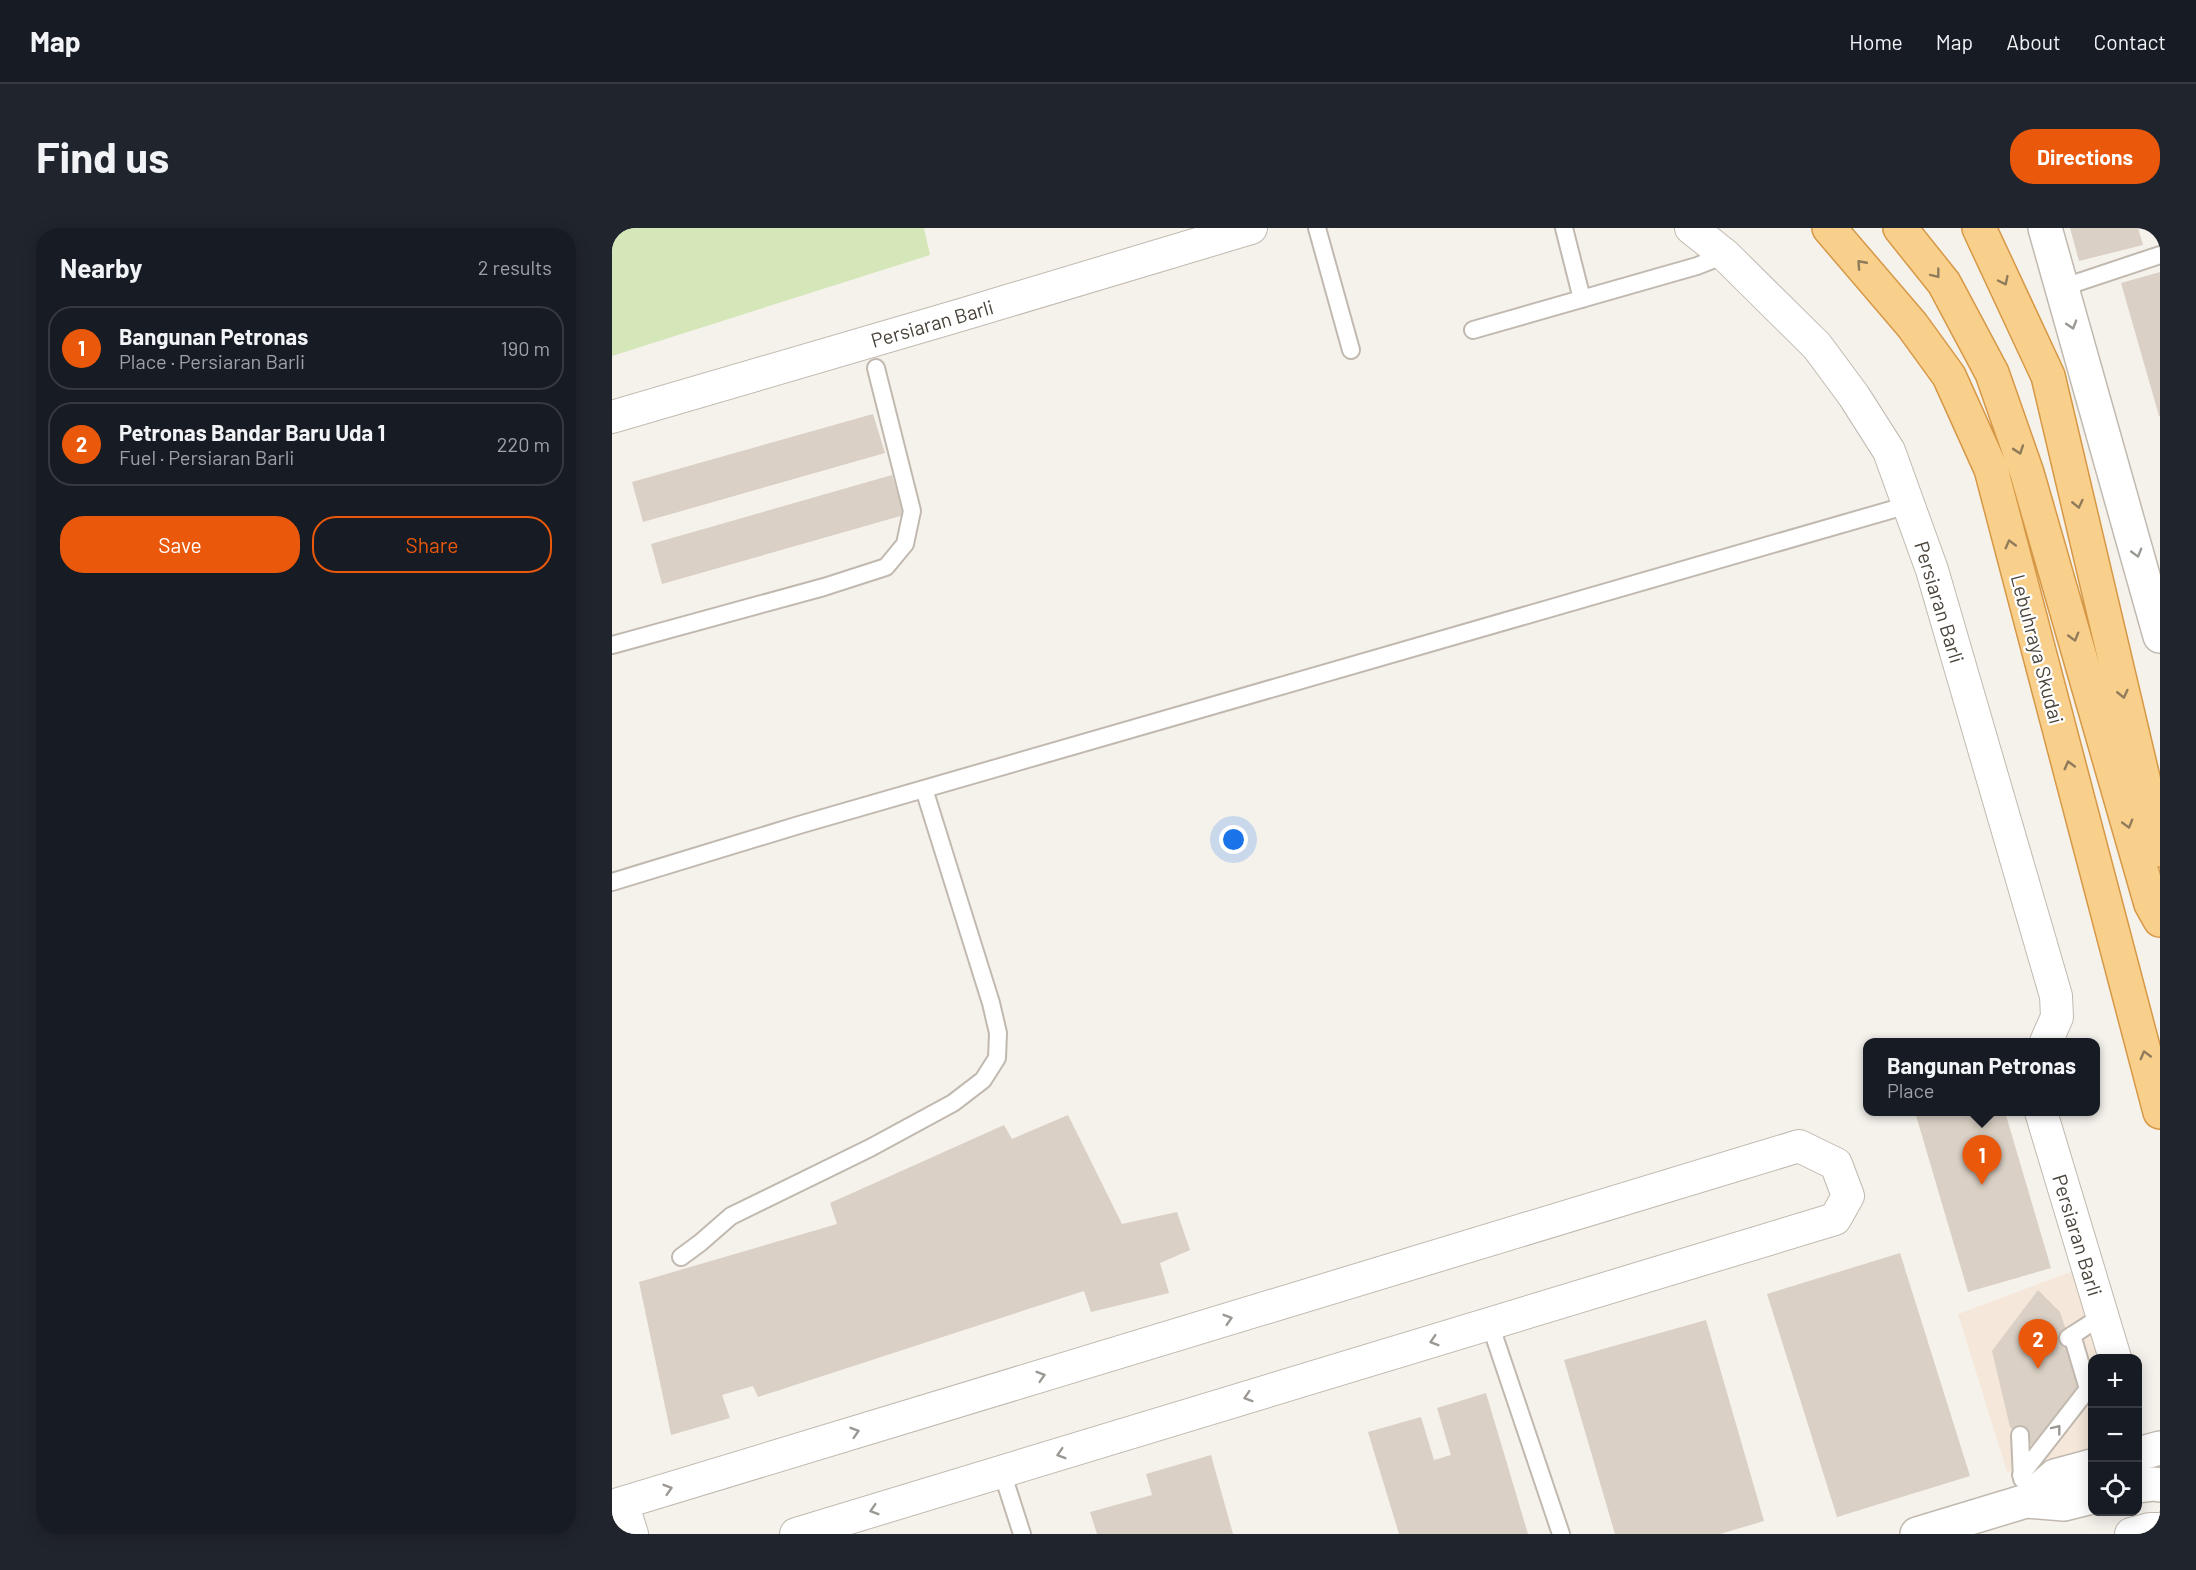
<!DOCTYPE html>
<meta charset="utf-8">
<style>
:root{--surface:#171b24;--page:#20242c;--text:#f1f3f6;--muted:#9ea1a6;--line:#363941;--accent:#ea580c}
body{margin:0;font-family:Barlow,sans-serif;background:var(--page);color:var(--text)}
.controls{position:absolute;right:18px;bottom:18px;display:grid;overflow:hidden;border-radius:12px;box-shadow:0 3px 15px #0003}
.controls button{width:54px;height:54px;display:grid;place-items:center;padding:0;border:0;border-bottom:2px solid var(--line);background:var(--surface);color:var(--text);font:30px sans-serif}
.you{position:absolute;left:622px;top:612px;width:21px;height:21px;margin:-15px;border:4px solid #fff;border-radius:50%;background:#1a73e8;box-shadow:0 0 0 9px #1a73e833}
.badge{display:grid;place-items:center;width:39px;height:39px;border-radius:50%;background:var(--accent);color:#fff;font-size:20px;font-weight:700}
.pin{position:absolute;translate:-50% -50px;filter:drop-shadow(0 2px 3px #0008)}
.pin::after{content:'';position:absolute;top:32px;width:21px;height:18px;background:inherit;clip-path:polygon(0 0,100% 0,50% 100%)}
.popup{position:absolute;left:1251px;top:810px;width:237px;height:78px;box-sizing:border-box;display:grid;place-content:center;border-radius:12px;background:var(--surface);filter:drop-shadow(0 2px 4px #0005);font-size:20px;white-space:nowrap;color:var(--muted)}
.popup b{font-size:22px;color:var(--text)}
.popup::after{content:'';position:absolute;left:50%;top:100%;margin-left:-12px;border:12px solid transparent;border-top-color:var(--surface)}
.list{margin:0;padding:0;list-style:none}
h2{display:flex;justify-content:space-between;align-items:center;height:78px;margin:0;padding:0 24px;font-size:26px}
h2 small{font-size:20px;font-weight:400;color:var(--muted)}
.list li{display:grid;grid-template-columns:39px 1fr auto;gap:18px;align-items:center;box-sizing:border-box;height:84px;margin:0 12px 12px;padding:0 12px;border:2px solid var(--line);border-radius:24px}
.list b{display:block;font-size:22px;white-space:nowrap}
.list p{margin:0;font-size:20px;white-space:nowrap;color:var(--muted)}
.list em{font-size:20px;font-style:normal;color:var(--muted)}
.actions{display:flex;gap:12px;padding:18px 24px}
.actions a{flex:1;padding:14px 0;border:2px solid var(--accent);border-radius:24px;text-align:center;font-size:21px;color:var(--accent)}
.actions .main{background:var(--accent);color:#fff}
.icon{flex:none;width:33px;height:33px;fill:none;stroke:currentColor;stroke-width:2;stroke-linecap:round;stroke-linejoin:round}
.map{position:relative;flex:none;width:1548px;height:1306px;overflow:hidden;border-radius:24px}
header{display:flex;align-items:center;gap:36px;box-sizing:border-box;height:84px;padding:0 30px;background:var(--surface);border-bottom:2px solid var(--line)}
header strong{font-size:28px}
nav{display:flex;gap:33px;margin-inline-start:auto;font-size:21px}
.intro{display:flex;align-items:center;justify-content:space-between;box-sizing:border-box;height:144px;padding:0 36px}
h1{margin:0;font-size:42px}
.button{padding:15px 27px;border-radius:24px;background:var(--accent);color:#fff;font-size:21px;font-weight:700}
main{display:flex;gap:36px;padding:0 36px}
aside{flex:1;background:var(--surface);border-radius:24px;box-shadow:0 3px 15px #0003}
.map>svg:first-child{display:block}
</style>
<header>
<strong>Map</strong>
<nav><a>Home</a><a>Map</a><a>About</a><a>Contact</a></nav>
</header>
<div class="intro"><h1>Find us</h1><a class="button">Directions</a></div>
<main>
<aside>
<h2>Nearby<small>2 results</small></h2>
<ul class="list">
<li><span class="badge">1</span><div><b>Bangunan Petronas</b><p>Place · Persiaran Barli</p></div><em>190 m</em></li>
<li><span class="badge">2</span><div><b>Petronas Bandar Baru Uda 1</b><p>Fuel · Persiaran Barli</p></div><em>220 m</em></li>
</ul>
<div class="actions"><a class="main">Save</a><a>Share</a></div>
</aside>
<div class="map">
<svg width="1548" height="1306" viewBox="0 0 1548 1306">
<rect width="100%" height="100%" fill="#f5f2ec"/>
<!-- commercial -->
<path fill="#f5e8da" d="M1461,1043L1486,1130H1480V1219L1395,1244L1346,1086Z"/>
<!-- green -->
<path fill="#d5e7b8" d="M0,0H312L318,27L0,128Z"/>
<!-- building -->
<path fill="#dad0c5" d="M1458,0H1526L1531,17L1467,33Z
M1548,44V188H1547L1509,55Z
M261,186L273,225L31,294L20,254Z
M280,247L292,287L50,356L39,316Z
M1303,884H1393L1439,1040L1356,1064Z
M456,887L510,996L565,984L578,1022L548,1035L557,1065L479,1084L472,1063L146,1169L141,1158L110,1167L118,1190L59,1207L27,1054L225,996L218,975L392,897L400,911Z
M1288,1025L1358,1248L1225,1289L1155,1066Z
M1426,1062L1448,1084L1473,1159L1424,1220L1398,1199L1380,1123Z
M1094,1092L1152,1293L1108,1306H1003L952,1132Z
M874,1165L916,1306H787L756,1204L809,1189L822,1232L839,1227L825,1180Z
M599,1227L621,1306H485L478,1284L540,1267L534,1246Z"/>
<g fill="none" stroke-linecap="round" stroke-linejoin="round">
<!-- service casing -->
<g stroke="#c1b9af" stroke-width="20">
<path id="service" d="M705,0L739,122
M952,0L970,71
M1449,60L1548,27
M861,102L1085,38L1113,27
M0,417L212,359L274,339L293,316L300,283L264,140
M0,654L187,597L1296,277
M69,1029L88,1015L119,988L258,920L341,875L371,852L385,830L386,805L379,775L312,561
M878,1096L949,1306
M1456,1110L1490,1088
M1408,1207L1410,1251
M390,1244L410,1306
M1409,1247L1476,1161L1460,1107"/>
</g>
<!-- minor casing -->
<g stroke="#c1b9af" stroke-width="34">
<path id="minor" d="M1079,0L1113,27L1205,118L1242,168L1277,223L1320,342L1444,768L1445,789L1434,814
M0,189L352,86L639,0
M1429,884L1503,1130
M10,1275L20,1306
M0,1278L1187,918L1224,936L1236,968L1223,991L184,1306
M1519,1306L1538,1301H1548"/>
</g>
<!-- tertiary casing -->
<g stroke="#c1b9af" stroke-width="36">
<path id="tertiary" d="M1433,0L1548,408
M1526,1226L1548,1220
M1526,1258L1542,1256L1548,1257
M1414,1273L1443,1248L1480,1238
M1305,1306L1414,1273L1452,1276L1480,1269"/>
</g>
<!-- trunk casing -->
<g stroke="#d69846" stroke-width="36">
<path id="trunk" d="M1217,0L1300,97L1337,148L1379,241L1548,884
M1288,0L1332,55L1380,145L1415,245L1539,676L1548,692
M1367,0L1436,148L1548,622"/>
</g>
<!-- service -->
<use href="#service" stroke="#fff" stroke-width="16"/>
<!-- minor -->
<use href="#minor" stroke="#fff" stroke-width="32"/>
<!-- tertiary -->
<use href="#tertiary" stroke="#fff" stroke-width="33"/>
<!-- trunk -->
<use href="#trunk" stroke="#f8d08c" stroke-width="33"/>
</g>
<!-- one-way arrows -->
<defs><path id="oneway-chevron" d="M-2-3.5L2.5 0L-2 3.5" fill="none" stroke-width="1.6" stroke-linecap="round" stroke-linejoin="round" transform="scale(1.5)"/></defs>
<g stroke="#907b5b">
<use href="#oneway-chevron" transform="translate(1249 36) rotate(-132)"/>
<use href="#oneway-chevron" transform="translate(1324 46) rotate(52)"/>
<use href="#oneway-chevron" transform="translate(1392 53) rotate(65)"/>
<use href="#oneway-chevron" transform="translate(1407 222) rotate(71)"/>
<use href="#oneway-chevron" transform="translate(1466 276) rotate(77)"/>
<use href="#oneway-chevron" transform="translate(1398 316) rotate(-105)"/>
<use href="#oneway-chevron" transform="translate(1462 409) rotate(74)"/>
<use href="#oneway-chevron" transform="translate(1511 466) rotate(77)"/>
<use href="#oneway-chevron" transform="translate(1457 537) rotate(-105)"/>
<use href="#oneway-chevron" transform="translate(1516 596) rotate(74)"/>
<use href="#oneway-chevron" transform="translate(1533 827) rotate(-105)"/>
</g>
<g stroke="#9b9893">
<use href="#oneway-chevron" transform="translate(1460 97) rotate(73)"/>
<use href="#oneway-chevron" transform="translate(1525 325) rotate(74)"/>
<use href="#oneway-chevron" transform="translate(616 1091) rotate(-17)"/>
<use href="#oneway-chevron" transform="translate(822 1113) rotate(163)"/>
<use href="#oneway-chevron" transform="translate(429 1148) rotate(-17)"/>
<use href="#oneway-chevron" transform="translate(636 1169) rotate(163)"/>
<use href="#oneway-chevron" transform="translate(1445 1201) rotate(-52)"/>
<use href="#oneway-chevron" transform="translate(243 1204) rotate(-17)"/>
<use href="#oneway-chevron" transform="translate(449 1226) rotate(163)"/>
<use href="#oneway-chevron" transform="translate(56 1261) rotate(-17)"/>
<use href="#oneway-chevron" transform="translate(262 1282) rotate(163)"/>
</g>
<g text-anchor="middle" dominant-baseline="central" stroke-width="4.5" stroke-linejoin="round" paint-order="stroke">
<!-- street labels -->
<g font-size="20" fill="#4a433a" stroke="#fff">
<text transform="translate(320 95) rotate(-16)">Persiaran Barli</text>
<text transform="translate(1328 374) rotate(73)">Persiaran Barli</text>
<text transform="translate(1426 421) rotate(75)">Lebuhraya Skudai</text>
<text transform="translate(1466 1007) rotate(73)">Persiaran Barli</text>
</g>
</g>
</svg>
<div class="controls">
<button>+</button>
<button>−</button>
<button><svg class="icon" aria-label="locate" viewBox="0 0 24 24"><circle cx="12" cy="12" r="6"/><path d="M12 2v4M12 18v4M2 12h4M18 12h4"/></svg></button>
</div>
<div class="you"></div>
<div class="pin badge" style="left:1370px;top:957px">1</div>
<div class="popup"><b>Bangunan Petronas</b>Place</div>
<div class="pin badge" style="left:1426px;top:1141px">2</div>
</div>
</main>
